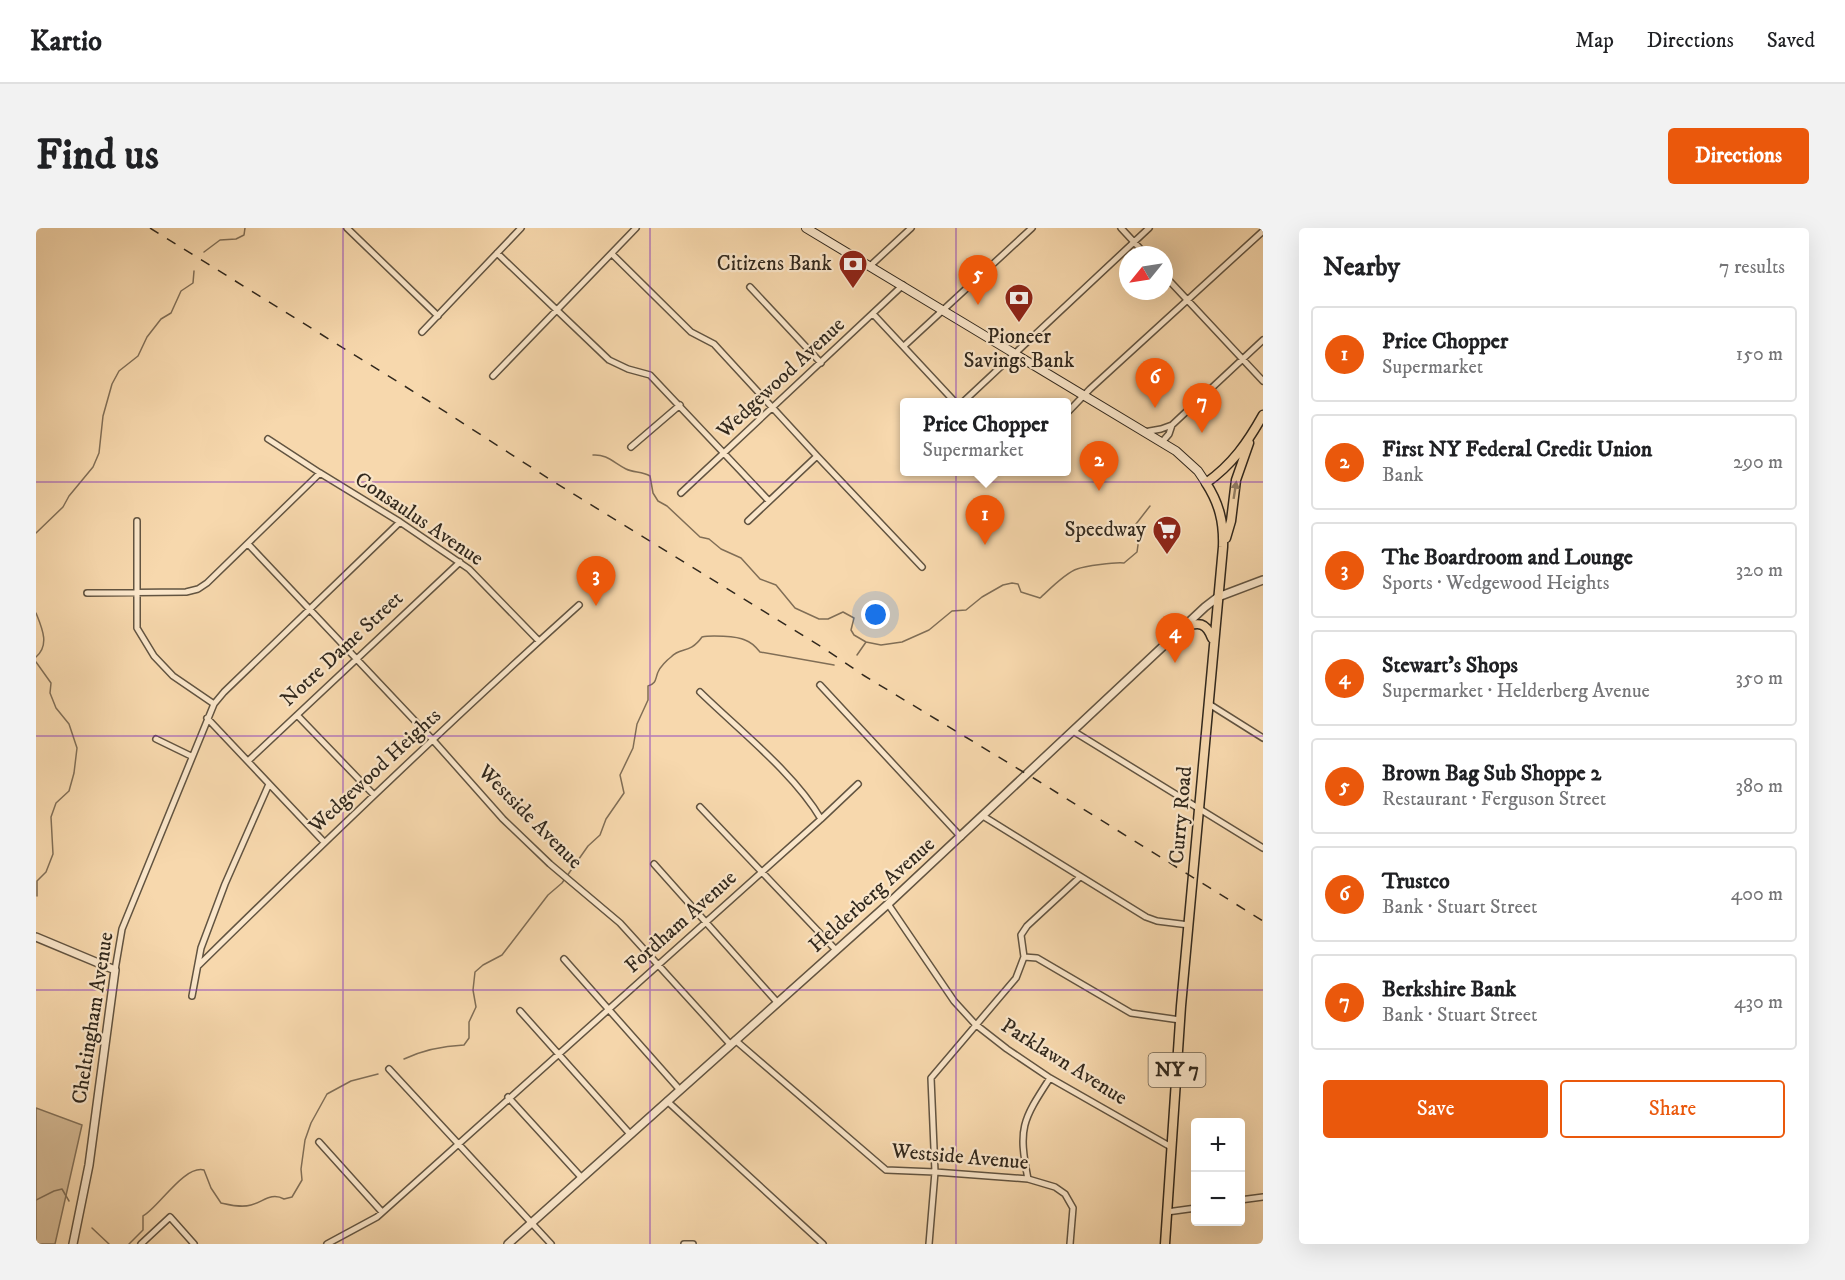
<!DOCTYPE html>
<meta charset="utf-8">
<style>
:root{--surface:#fff;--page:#f2f2f2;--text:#202124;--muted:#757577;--line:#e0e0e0;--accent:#ea580c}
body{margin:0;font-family:"IM FELL DW Pica",serif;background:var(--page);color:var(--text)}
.controls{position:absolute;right:18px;bottom:18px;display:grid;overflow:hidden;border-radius:6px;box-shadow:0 6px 24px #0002}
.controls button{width:54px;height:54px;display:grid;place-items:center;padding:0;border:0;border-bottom:2px solid var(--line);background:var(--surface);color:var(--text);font:30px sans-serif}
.compass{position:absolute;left:1083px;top:18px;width:54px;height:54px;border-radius:50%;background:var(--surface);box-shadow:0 6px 24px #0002;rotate:240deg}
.you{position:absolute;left:840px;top:387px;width:21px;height:21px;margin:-15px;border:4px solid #fff;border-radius:50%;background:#1a73e8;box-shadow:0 0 0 9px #1a73e833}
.badge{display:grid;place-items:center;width:39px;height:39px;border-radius:50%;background:var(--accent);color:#fff;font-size:20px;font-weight:700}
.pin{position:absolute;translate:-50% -50px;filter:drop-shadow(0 2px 3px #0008)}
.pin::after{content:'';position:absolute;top:32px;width:21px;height:18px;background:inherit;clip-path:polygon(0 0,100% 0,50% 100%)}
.popup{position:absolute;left:864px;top:170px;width:171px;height:78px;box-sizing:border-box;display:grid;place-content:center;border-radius:6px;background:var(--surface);filter:drop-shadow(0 2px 4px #0005);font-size:20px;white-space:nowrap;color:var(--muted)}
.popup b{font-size:22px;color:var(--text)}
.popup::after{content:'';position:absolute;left:50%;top:100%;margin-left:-12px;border:12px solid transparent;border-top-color:var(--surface)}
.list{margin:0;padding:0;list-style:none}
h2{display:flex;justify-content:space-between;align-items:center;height:78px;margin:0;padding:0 24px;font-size:26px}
h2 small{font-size:20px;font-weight:400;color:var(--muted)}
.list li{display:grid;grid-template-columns:39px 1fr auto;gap:18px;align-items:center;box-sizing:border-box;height:96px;margin:0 12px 12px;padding:0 12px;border:2px solid var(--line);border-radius:6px}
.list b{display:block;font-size:22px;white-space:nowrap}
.list p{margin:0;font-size:20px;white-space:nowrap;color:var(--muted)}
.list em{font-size:20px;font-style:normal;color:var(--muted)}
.actions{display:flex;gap:12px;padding:18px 24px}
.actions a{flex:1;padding:14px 0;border:2px solid var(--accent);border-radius:6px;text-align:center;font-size:21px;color:var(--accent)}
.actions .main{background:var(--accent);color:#fff}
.map{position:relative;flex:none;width:1227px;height:1016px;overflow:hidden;border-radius:6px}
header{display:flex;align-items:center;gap:36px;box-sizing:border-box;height:84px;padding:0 30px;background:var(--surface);border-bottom:2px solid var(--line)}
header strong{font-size:28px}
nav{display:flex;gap:33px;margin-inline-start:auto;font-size:21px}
.intro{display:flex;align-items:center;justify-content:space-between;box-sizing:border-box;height:144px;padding:0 36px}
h1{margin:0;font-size:42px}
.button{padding:15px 27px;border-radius:6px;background:var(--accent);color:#fff;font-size:21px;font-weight:700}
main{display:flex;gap:36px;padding:0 36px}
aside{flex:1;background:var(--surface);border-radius:6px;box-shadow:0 6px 24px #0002}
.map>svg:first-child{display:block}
</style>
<header>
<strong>Kartio</strong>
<nav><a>Map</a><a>Directions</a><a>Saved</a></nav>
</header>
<div class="intro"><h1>Find us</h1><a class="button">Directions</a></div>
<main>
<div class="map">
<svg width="1227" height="1016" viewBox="0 0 1227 1016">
<rect width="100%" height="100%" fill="#f7d8ad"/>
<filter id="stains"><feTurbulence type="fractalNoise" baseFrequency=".00333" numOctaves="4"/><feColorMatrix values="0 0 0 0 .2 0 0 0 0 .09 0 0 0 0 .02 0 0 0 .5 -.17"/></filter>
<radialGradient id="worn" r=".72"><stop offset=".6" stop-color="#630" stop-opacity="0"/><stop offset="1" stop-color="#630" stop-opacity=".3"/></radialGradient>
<!-- green -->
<path fill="#d5ba95" stroke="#837159" stroke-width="1.5" d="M0,880L46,897L19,1016H0Z"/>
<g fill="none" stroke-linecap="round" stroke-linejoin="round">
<!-- stream -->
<path stroke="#806e56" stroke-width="1.5" d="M168,24L184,12L200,11L208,7L209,0
M557,227C571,226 578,235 590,241C598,245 606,243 614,248L617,265L622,273L631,278L664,309L673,311L685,321L705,330L724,351L740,357L759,380L783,391H792L807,384L818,390L815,402L818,407L830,414
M0,305L27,279L33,268L57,239L63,225L67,188L76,156L83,143L102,128L111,109L125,91L135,85L145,63L157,55L158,43
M0,385C6,400 14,417 0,429
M821,427L830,414L845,417L866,414L893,402L916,383L930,382L946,369L967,357L976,355L982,356L985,364L1004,370C1013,362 1029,345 1041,341C1049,338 1079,334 1088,335L1101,324L1103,310L1100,296L1114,278
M0,434L15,455L14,465L20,480L33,496L41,520L38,545L33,563L20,575L15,589L17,626L10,644L1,653V668
M368,831C387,822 407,818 428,817L433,810V794L440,779L437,762L439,744L447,737L466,727L512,667L526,655L552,618L564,607L570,591L588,565L584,547L597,520L601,496L612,472V458C621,455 619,451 622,444C624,439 631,432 635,429C645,418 653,427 666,409C674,407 701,408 709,412C715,414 720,419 724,424L798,437
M0,972L18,963L26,961L33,973
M56,1000L73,1016
M93,1016L107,1002V988C123,979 148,937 168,942L175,960L185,975C194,977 205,980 215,977C227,974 235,964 248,971L256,969L266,952L265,941L269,912L275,895L291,866L315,853L342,846"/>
<!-- minor casing -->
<g stroke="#625441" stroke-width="8">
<path id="minor" d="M311,0L402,88
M1085,0L1110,27
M461,25L573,132L592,141L614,147L733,273
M576,26L655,104L678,116L781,228L886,339
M834,38L875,0
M1128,47L1227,153
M714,59L785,135
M838,87L919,174
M386,104L485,0
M868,118L996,0
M457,148L600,0
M927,174L1113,0
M1030,186L1054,161L1227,3
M1108,204L1125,201L1136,197L1227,112
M232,211L284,245L364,294L433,341L503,413
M1126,214L1133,206L1136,197
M595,219L644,177
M645,265L867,57
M101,293V400L118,428L137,448L178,476
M712,293L781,228
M212,316L396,511L467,591L514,636L584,695L694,816
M51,365L150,364L162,361L171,355L284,245
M784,457L925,609
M664,464C703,502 758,545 785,591
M1173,476L1227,510
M261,487L338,567
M171,490L288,614
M1037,503L1227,620
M120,511L155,528
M212,533L424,334
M664,579L800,722
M947,588L1110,689L1121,693L1153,697
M618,636L741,774
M852,676L918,773L939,796L971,821L1014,850L1135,919
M988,729L1001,730L1095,785L1144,792
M528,731L644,862
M162,738C287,615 413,494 543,377
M79,742L86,701L178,476L188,464L364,294
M156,768L165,720L189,656L233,556
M484,783L594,906
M699,812L850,942L899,944L992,951L1019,959L1029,966L1037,980L1034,1016
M353,841L515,1016
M472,869L545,949
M631,873L787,1016
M283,914L346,984
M992,951C982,900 986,893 1014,850
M1204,972L1227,969
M1131,984L1160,980
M105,1016L134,989L158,1016
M291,1016L341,989L785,591L822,556
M648,1016H657
M893,1016L899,944L895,850L980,750L988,729L985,707L991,698L1044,649"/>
</g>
<!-- tertiary casing -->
<g stroke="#625441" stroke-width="10">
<path id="tertiary" d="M0,709L79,742L53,937L37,1016
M472,1016L852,676L1169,379L1182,369L1227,352"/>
</g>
<!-- secondary casing -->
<g stroke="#31281d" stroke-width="10">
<path id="secondary" d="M770,0L1140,223L1162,243L1170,255"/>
</g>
<!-- primary casing -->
<g stroke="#31281d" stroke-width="11">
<path id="primary" d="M1190,310L1195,293L1200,252L1213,215
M1147,399C1163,394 1170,394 1176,410
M1129,1016L1145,778L1187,319C1188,294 1183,275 1170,255C1196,237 1212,214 1227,187"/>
</g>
<!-- minor -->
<use href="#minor" stroke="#fae6ca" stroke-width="5"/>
<!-- tertiary -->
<use href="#tertiary" stroke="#fae6ca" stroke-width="7"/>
<!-- secondary -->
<use href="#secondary" stroke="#fae6ca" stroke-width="8"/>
<!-- primary -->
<use href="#primary" stroke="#f7d8ad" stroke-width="8"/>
<!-- rail -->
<path stroke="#31281d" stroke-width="1.5" stroke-dasharray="10 10" stroke-linecap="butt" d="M114,0L391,172L518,254L789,421L827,447L999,551L1227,693"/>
</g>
<!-- one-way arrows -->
<defs><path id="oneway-solid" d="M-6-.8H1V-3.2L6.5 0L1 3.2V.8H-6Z" transform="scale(1.5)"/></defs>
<use fill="#948065" href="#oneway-solid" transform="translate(1199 262) rotate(-81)"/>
<!-- grid -->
<path fill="none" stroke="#7b2cbf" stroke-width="1.5" stroke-opacity="0.55" d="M307,0V1016M614,0V1016M920,0V1016M0,254H1227M0,508H1227M0,762H1227"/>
<!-- icons -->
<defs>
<g id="bank-pin" transform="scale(1.5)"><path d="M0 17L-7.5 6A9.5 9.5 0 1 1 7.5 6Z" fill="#8f2418" stroke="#fae6ca"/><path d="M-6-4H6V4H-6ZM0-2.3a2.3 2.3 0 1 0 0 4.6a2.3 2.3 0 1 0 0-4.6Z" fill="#fff"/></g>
<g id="supermarket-pin" transform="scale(1.5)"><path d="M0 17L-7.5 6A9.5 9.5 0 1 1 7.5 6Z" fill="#8f2418" stroke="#fae6ca"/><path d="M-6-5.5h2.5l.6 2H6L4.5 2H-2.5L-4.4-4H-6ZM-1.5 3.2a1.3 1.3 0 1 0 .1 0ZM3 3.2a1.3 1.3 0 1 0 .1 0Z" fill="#fff"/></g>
</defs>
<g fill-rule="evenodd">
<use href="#bank-pin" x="817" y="36"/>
<use href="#bank-pin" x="983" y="70"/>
<use href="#supermarket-pin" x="1131" y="302"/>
</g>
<g text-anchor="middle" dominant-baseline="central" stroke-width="4.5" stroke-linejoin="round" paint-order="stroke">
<!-- shield labels -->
<rect fill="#fae6ca" stroke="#6d6151" stroke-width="1.5" x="1112.5" y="825" width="57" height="34" rx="4.5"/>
<g font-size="20" font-weight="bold" fill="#31281d">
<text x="1141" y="842">NY 7</text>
</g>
<!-- poi labels -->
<g font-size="21" fill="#31281d" stroke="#fae6ca" text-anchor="end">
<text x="796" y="36">Citizens Bank</text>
<text x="983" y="109" text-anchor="middle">Pioneer<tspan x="983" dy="24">Savings Bank</tspan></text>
<text x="1110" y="302">Speedway</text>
</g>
<!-- street labels -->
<g font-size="21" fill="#31281d" stroke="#fae6ca">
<text transform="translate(745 150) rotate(-43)">Wedgewood Avenue</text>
<text transform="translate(383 291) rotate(34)">Consaulus Avenue</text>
<text transform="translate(306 421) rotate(-43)">Notre Dame Street</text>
<text transform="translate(339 543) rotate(-43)">Wedgewood Heights</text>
<text transform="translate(1145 587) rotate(-85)">Curry Road</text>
<text transform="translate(494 589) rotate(45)">Westside Avenue</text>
<text transform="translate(836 667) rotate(-42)">Helderberg Avenue</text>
<text transform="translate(645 694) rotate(-42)">Fordham Avenue</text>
<text transform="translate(57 790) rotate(-81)">Cheltingham Avenue</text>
<text transform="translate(1028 834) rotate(32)">Parklawn Avenue</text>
<text transform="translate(924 929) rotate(5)">Westside Avenue</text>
</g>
</g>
<rect width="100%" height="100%" filter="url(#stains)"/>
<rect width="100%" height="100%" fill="url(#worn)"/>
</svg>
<div class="controls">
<button>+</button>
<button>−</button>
</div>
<svg class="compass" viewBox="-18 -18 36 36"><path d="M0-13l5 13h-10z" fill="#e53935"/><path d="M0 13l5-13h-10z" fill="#757577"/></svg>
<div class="you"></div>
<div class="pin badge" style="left:949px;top:317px">1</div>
<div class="popup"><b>Price Chopper</b>Supermarket</div>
<div class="pin badge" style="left:1063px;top:263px">2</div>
<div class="pin badge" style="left:560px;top:378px">3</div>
<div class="pin badge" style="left:1139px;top:435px">4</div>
<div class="pin badge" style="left:942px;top:77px">5</div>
<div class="pin badge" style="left:1119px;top:180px">6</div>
<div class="pin badge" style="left:1166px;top:205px">7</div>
</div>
<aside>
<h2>Nearby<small>7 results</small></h2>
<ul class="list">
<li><span class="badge">1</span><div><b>Price Chopper</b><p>Supermarket</p></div><em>150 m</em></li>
<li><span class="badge">2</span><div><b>First NY Federal Credit Union</b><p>Bank</p></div><em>290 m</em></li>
<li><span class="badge">3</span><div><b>The Boardroom and Lounge</b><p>Sports · Wedgewood Heights</p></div><em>320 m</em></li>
<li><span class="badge">4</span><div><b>Stewart's Shops</b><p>Supermarket · Helderberg Avenue</p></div><em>350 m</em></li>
<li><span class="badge">5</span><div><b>Brown Bag Sub Shoppe 2</b><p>Restaurant · Ferguson Street</p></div><em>380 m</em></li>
<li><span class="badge">6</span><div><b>Trustco</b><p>Bank · Stuart Street</p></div><em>400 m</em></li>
<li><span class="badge">7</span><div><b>Berkshire Bank</b><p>Bank · Stuart Street</p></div><em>430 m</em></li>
</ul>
<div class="actions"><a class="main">Save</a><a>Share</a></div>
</aside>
</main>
